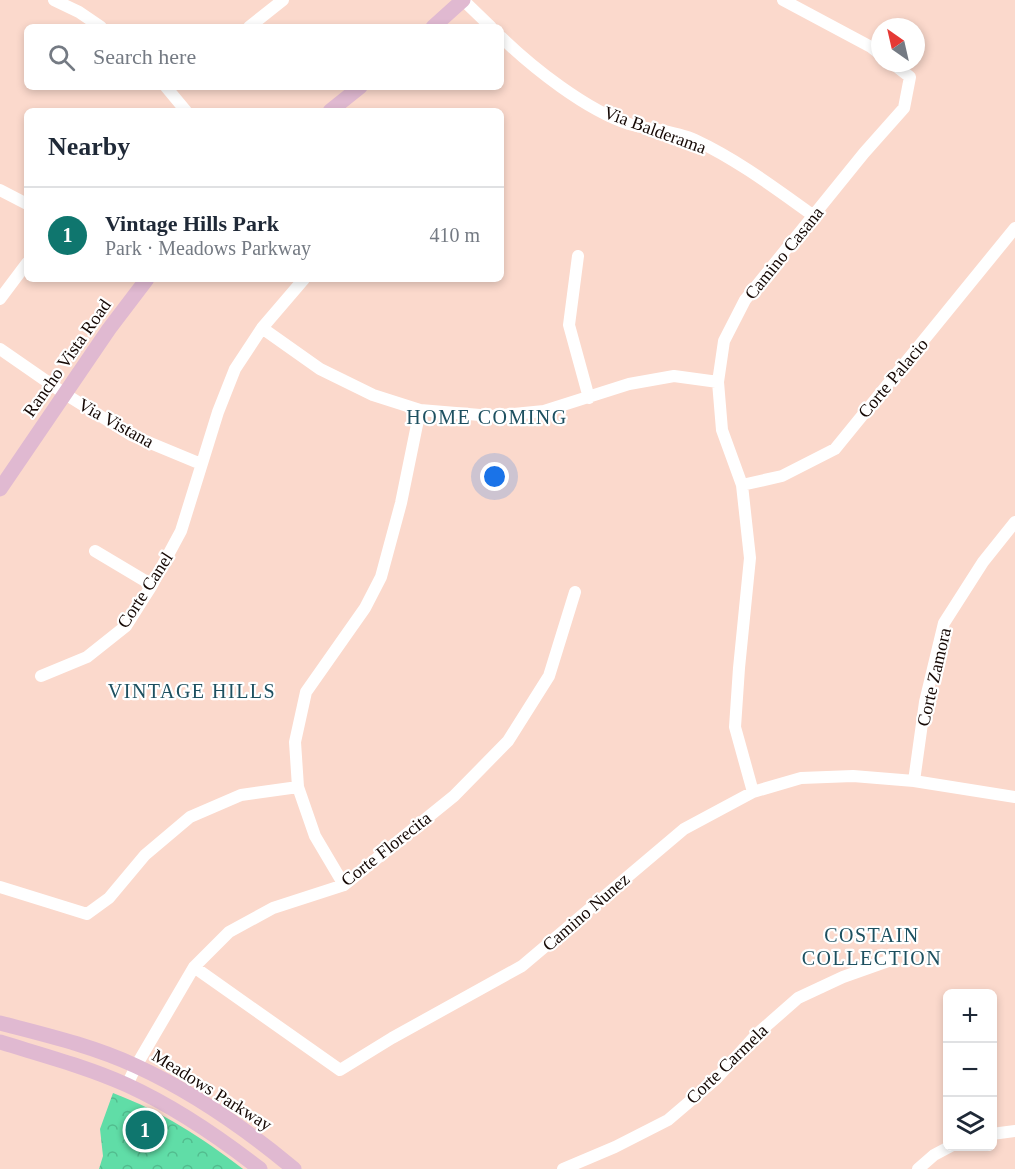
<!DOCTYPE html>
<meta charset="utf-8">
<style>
:root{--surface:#fff;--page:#f2f2f3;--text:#1f2937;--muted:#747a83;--line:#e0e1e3;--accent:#0f766e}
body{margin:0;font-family:"Times New Roman",serif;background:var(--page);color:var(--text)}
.controls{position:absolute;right:18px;bottom:18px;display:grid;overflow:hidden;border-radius:9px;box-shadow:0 3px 9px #0003}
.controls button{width:54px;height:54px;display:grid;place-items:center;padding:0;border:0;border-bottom:2px solid var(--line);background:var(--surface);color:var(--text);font:30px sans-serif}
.compass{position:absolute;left:871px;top:18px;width:54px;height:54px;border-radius:50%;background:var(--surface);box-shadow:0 3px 9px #0003;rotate:326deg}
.you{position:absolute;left:495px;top:477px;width:21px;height:21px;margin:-15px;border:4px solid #fff;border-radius:50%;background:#1a73e8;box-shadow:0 0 0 9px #1a73e833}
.badge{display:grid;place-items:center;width:39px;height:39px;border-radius:50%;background:var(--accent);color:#fff;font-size:20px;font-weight:700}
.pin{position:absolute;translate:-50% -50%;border:3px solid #fff;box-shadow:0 2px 6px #0006}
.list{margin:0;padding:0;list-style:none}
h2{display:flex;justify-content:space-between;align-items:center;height:78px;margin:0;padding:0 24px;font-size:26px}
h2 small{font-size:20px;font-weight:400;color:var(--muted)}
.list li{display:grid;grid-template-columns:39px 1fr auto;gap:18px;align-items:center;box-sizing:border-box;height:96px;padding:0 24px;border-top:2px solid var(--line)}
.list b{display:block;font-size:22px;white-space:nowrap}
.list p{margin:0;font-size:20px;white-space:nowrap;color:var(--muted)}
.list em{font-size:20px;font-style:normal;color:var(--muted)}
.icon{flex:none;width:33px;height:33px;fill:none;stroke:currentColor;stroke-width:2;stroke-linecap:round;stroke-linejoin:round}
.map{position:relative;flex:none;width:1015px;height:1169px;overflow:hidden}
.search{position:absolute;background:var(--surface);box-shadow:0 3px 9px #0003;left:24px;top:24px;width:480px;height:66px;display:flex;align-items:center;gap:15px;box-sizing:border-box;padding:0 21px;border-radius:9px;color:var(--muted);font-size:22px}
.panel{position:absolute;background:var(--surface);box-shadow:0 3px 9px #0003;left:24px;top:108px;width:480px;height:174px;border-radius:9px}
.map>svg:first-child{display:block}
</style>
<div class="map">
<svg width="1015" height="1169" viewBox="0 0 1015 1169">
<defs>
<pattern id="park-crowns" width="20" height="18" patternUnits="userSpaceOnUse" patternTransform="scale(1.5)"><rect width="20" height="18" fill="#60dda7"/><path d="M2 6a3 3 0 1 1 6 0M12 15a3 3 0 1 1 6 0" fill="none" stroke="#52bc8e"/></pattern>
</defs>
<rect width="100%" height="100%" fill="#fbd9cc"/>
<!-- park -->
<path fill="url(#park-crowns)" d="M113,1093C163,1112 201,1137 243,1169H99L103,1156L100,1129Z"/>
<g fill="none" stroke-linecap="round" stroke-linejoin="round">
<!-- minor -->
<path stroke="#fff" stroke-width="12" d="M54,0L79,12L101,27
M463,0L491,27
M783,0L871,47L880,54
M249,27L283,0
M501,37C533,68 586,110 629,124C650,130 675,131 695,140C738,160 776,189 814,216
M166,87L186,111
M0,190L27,204
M578,256L569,325L589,398
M0,299L27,263
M262,328L320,369L373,395L420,410L492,416L544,411L629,384L674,376L718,382
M0,349L65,394L131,435L201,464
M742,485L782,476L835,449L1015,228
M95,551L152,585
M41,676L87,657L126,626L152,585L181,531L218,412L235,369L262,328L304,279
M914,781L925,702L944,623L983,562L1015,522
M753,792L735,727L739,668L750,558L742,485L722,430L718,382L724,341L745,300L864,153L904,108L910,77L892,63
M344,885L315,836L298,787L295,742L306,692L365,608L381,577L401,503L420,410
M0,887L87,914L109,898L145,855L190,817L241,795L298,787
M194,967L340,1070L392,1038L522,966L684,829L753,792L801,778L853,776L914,781L1015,797
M127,1085L136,1066L194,967L229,932L273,908L344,885L454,796L508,741L549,676L575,592
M992,1134L1015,1131
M563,1169L615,1147L668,1120L716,1079L757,1034L798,998L843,977L891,960
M918,1169L934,1155L951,1146"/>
<!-- major -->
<path stroke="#e0b9d1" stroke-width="15" d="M433,27L463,0
M330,111L360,87
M0,489L109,329L147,279
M0,1023C46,1035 93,1046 136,1066C193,1092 246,1129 294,1169
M0,1042C42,1055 87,1067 127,1085C175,1107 219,1137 260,1169"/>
</g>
<g text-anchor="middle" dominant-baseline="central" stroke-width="4.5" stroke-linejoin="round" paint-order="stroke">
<!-- street labels -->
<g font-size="18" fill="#150804" stroke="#fff">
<text transform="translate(655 130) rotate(20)">Via Balderama</text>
<text transform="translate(784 253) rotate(-51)">Camino Casana</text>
<text transform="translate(67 358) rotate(-55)">Rancho Vista Road</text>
<text transform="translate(893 378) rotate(-50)">Corte Palacio</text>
<text transform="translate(116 423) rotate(29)">Via Vistana</text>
<text transform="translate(145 590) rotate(-57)">Corte Canel</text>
<text transform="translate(934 677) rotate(-77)">Corte Zamora</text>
<text transform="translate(386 849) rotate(-38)">Corte Florecita</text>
<text transform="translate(586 912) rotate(-41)">Camino Nunez</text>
<text transform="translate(727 1064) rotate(-44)">Corte Carmela</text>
<text transform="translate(212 1090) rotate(32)">Meadows Parkway</text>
</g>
<!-- neighbourhood labels -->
<g font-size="20" letter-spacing="1.5" fill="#1d5060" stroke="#fff">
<text x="487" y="417">HOME COMING</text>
<text x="192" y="691">VINTAGE HILLS</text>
<text x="872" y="935">COSTAIN<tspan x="872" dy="23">COLLECTION</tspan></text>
</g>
</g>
</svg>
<div class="controls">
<button>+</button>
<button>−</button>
<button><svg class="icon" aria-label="layers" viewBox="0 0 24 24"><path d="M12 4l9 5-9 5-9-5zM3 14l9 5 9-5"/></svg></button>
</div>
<svg class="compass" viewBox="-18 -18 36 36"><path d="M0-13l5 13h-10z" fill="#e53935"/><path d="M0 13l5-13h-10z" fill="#747a83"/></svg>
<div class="you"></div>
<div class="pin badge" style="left:145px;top:1130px">1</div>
<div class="search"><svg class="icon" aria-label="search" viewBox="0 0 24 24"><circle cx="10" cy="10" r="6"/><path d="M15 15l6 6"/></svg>Search here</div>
<section class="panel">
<h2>Nearby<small></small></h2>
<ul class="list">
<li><span class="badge">1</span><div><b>Vintage Hills Park</b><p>Park · Meadows Parkway</p></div><em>410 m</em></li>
</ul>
</section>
</div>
